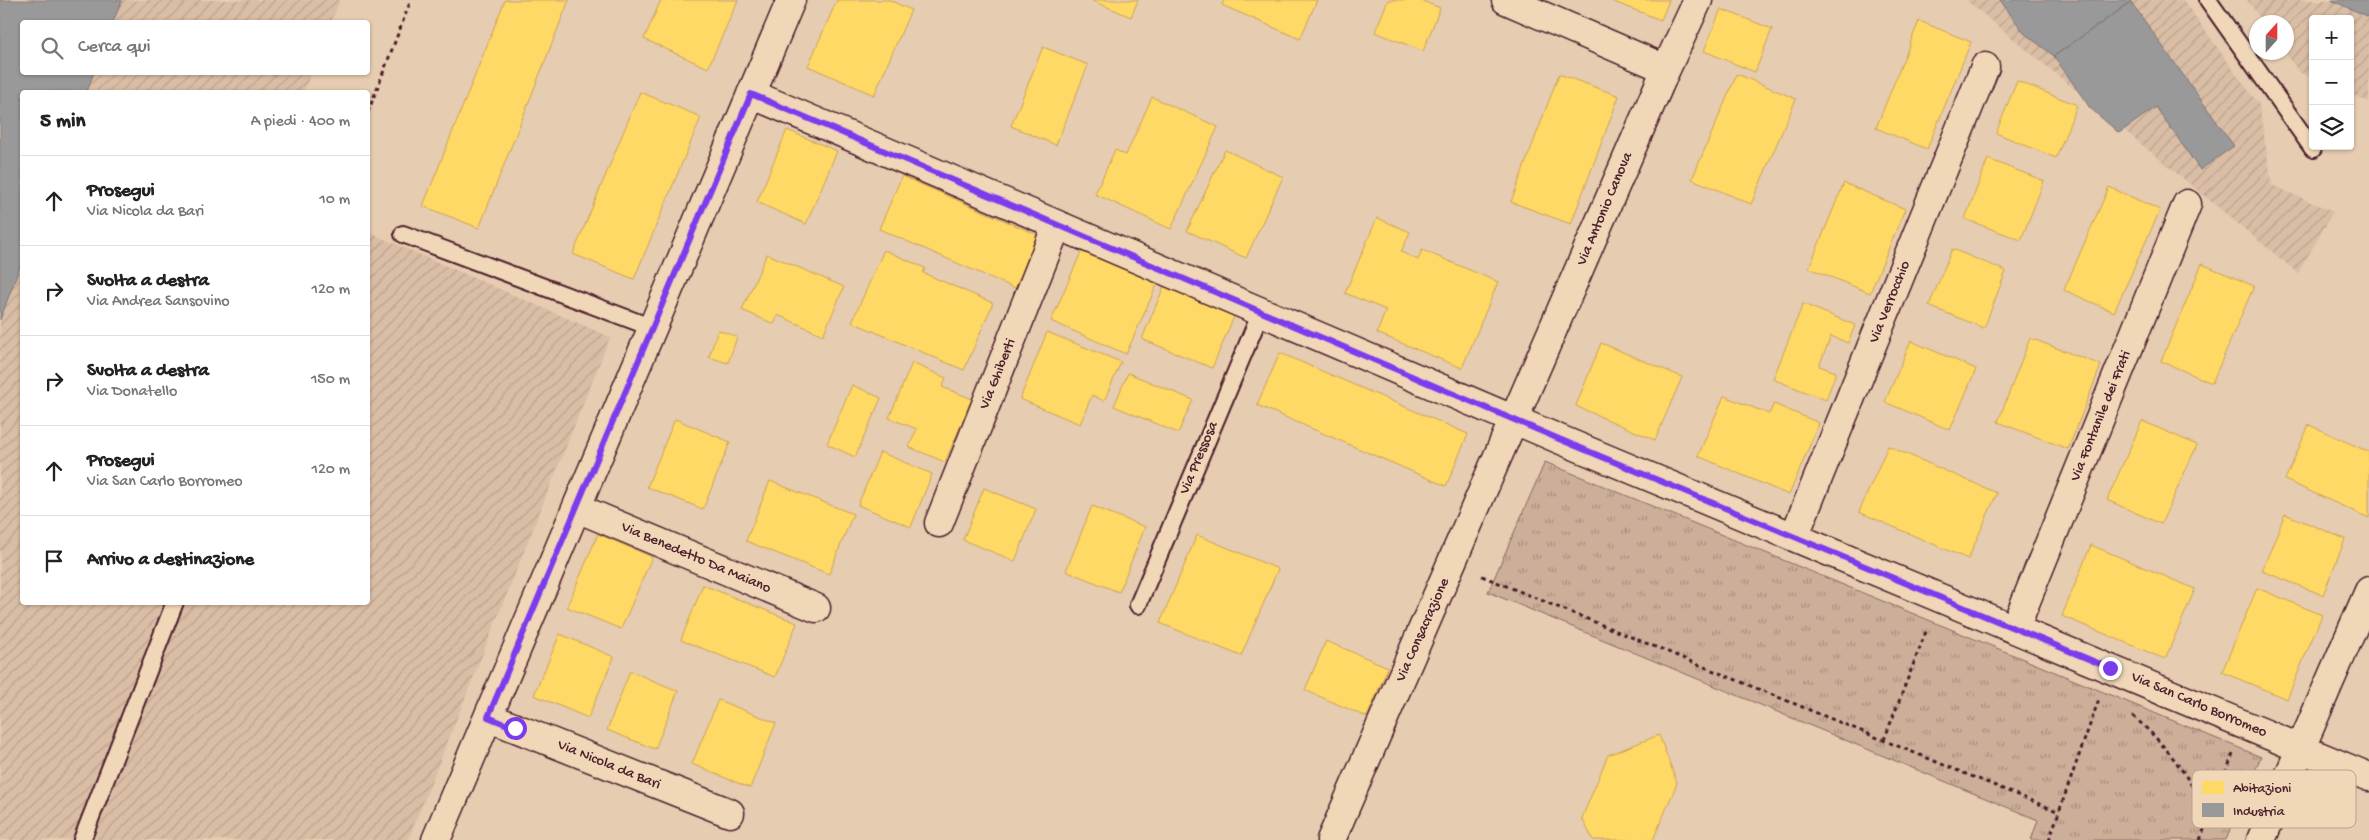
<!DOCTYPE html>
<html lang="it">
<meta charset="utf-8">
<style>
:root{--surface:#fff;--page:#f6f6f6;--text:#222;--muted:#767676;--line:#e0e0e0}
body{margin:0;font-family:"Gochi Hand",sans-serif;background:var(--page);color:var(--text)}
.controls{position:absolute;right:15px;top:15px;display:grid;overflow:hidden;border-radius:5px;box-shadow:0 1px 4px #0004}
.controls button{width:45px;height:45px;display:grid;place-items:center;padding:0;border:0;border-bottom:1px solid var(--line);background:var(--surface);color:var(--text);font:25px sans-serif}
.compass{position:absolute;left:2249px;top:15px;width:45px;height:45px;border-radius:50%;background:var(--surface);box-shadow:0 1px 4px #0004;rotate:21deg}
.stop{position:absolute;width:15px;height:15px;margin:-11px;border:4px solid #7c3aed;border-radius:50%;background:#fff}
.stop.end{background:#7c3aed;border-color:#fff;box-shadow:0 1px 5px #0008}
.list{margin:0;padding:0;list-style:none}
h2{display:flex;justify-content:space-between;align-items:center;height:65px;margin:0;padding:0 20px;font-size:21px}
h2 small{font-size:16px;font-weight:400;color:var(--muted)}
.list li{display:grid;grid-template-columns:32px 1fr auto;gap:15px;align-items:center;box-sizing:border-box;height:90px;padding:0 20px;border-top:1px solid var(--line)}
.list b{display:block;font-size:19px;white-space:nowrap}
.list p{margin:0;font-size:16px;white-space:nowrap;color:var(--muted)}
.list em{font-size:16px;font-style:normal;color:var(--muted)}
.icon{flex:none;width:28px;height:28px;fill:none;stroke:currentColor;stroke-width:2;stroke-linecap:round;stroke-linejoin:round}
.map{position:relative;flex:none;width:2369px;height:840px;overflow:hidden}
.search{position:absolute;background:var(--surface);box-shadow:0 1px 4px #0004;left:20px;top:20px;width:350px;height:55px;display:flex;align-items:center;gap:12px;box-sizing:border-box;padding:0 18px;border-radius:5px;color:var(--muted);font-size:19px}
.panel{position:absolute;background:var(--surface);box-shadow:0 1px 4px #0004;left:20px;top:90px;width:350px;height:515px;border-radius:5px}
.map>svg:first-child{display:block}
</style>
<div class="map">
<svg width="2369" height="840" viewBox="0 0 2369 840">
<defs>
<pattern id="industrial-furrows" width="10" height="10" patternUnits="userSpaceOnUse" patternTransform="scale(1.25)"><rect width="10" height="10" fill="#d9bda5"/><path d="M-1 1l2-2M0 10L10 0M9 11l2-2" fill="none" stroke="#bca28e"/></pattern>
<pattern id="park-tufts" width="24" height="20" patternUnits="userSpaceOnUse" patternTransform="scale(1.25)"><rect width="24" height="20" fill="#ccaf99"/><path d="M3 7l-1-3M5 7V3M7 7l1-3M15 17l-1-3M17 17v-4M19 17l1-3" fill="none" stroke="#a88e7d"/></pattern>
</defs>
<rect width="100%" height="100%" fill="#e6ccb0"/>
<filter id="ink" filterUnits="userSpaceOnUse"><feTurbulence type="fractalNoise" baseFrequency=".02" numOctaves="2"/><feDisplacementMap in="SourceGraphic" scale="10" xChannelSelector="R" yChannelSelector="G"/><feConvolveMatrix kernelMatrix="1 2 1 2 8 2 1 2 1" color-interpolation-filters="sRGB"/></filter>
<g filter="url(#ink)">
<!-- industrial -->
<path fill="url(#industrial-furrows)" d="M0,0H340L331,22H22V72L311,73L303,92H22V602H368V232L610,337L408,840H0Z
M1966,0H2183L2259,105L2272,185L2333,212L2298,273Z
M2247,0H2369V102L2350,94V19H2313V78L2299,72L2285,53L2286,52V22H2263Z"/>
<!-- park -->
<path fill="url(#park-tufts)" stroke="#8b6762" d="M1545,462L2261,757L2226,840H2031L2038,820L1488,592Z"/>
<!-- homes -->
<path fill="#ffd966" stroke="#c9a154" d="M505,0H569L479,228L423,206Z
M661,0H738L708,68L644,39Z
M837,0H889L911,10L874,95L808,66Z
M1091,0H1138L1131,17Z
M1224,0H1317L1300,39L1222,5Z
M1388,0H1420L1440,8L1423,51L1375,32Z
M1609,0H1669L1661,20Z
M1721,9L1772,29L1755,72L1704,51Z
M1919,21L1971,42L1927,149L1876,128Z
M1043,47L1088,65L1056,145L1011,126Z
M1559,74L1619,96L1571,224L1511,202Z
M1737,74L1796,99L1751,204L1692,179Z
M2017,81L2077,105L2056,158L1996,133Z
M640,92L701,117L634,279L573,254Z
M1152,97L1218,127L1171,229L1095,194L1115,150L1126,155Z
M787,130L837,151L806,224L757,202Z
M1225,150L1283,177L1246,258L1187,231Z
M1988,159L2044,181L2021,240L1965,219Z
M902,176L1040,236L1017,289L879,229Z
M1844,183L1905,209L1870,293L1809,268Z
M2109,187L2160,210L2114,312L2064,290Z
M1377,218L1410,232L1401,252L1418,260L1422,250L1498,282L1462,368L1377,333L1386,310L1345,293Z
M1083,248L1158,282L1126,354L1051,321Z
M1952,249L2006,271L1984,328L1929,306Z
M884,250L925,268L923,273L993,303L964,370L852,322Z
M767,254L844,287L823,335L778,315L774,324L742,310Z
M2202,264L2254,286L2212,383L2161,361Z
M1165,284L1235,314L1212,368L1142,339Z
M1803,304L1855,325L1848,343L1831,336L1819,366L1836,372L1826,400L1773,379Z
M718,330L737,337L728,363L709,357Z
M1047,332L1121,362L1104,401L1092,395L1080,424L1020,399Z
M2030,338L2101,365L2068,449L1998,422Z
M1911,341L1976,369L1950,430L1885,402Z
M1601,343L1682,377L1655,440L1576,406Z
M1280,353L1468,434L1446,486L1257,405Z
M912,363L946,378L942,387L972,399L945,462L909,447L917,429L889,418Z
M1128,373L1193,400L1178,433L1114,406Z
M852,385L881,398L855,457L827,444Z
M1724,396L1769,414L1774,404L1819,423L1789,495L1698,456Z
M675,419L730,442L703,509L647,487Z
M2142,421L2197,445L2161,524L2107,500Z
M2309,425L2369,452V518L2285,480Z
M1888,446L1997,493L1968,559L1859,512Z
M880,452L932,474L911,527L858,505Z
M770,481L853,514L829,574L746,541Z
M984,488L1036,509L1015,561L963,540Z
M1092,506L1145,527L1119,592L1066,571Z
M2285,514L2345,539L2323,595L2262,571Z
M598,534L652,557L621,629L567,607Z
M1197,535L1278,569L1241,656L1160,623Z
M2091,545L2195,589L2165,659L2062,616Z
M703,585L797,623L775,677L681,640Z
M2257,588L2322,615L2287,699L2222,672Z
M560,634L614,657L588,718L534,695Z
M1326,641L1388,667L1367,717L1305,690Z
M630,671L678,691L655,749L607,730Z
M718,700L776,723L750,788L692,764Z
M1659,735L1677,783L1653,840H1593L1582,818L1608,755Z"/>
<!-- industry -->
<path fill="#999" stroke="#817478" d="M0,0H122L113,22H22V72H94L87,92H22V261L0,320Z
M2000,0H2130L2131,2L2054,56L2024,33Z
M2331,0H2369V17Z
M2131,2L2234,146L2200,170L2156,107L2119,133L2090,108L2054,56Z"/>
<g fill="none" stroke-linecap="round" stroke-linejoin="round">
<!-- lane casing -->
<g stroke="#4a1f2b" stroke-width="20">
<path id="lane" d="M2208,0L2313,149
M403,234L653,328
M1138,605L1261,312
M82,840L175,602"/>
</g>
<!-- street casing -->
<g stroke="#4a1f2b" stroke-width="31">
<path id="street" d="M1506,0L1666,69
M751,94L1559,439L2369,777
M577,508L816,608
M939,523L1057,225
M1794,537L1985,67
M2015,628L2187,204
M488,717L730,813
M436,840L791,0
M1331,840L1666,69L1698,0
M2261,840L2369,591"/>
</g>
<!-- path -->
<path stroke="#4a1f2b" stroke-width="3" stroke-dasharray="4 4" stroke-linecap="butt" d="M368,112L411,0
M1482,576L2059,812
M2133,716C2170,749 2186,773 2209,816
M1884,740L1927,629
M2222,784L2247,793
M2049,840L2099,699
M2200,840L2233,754"/>
<!-- lane -->
<use href="#lane" stroke="#f0d7b8" stroke-width="16"/>
<!-- street -->
<use href="#street" stroke="#f0d7b8" stroke-width="28"/>
</g>
</g>
<g fill="none" stroke-linecap="round" stroke-linejoin="round" filter="url(#ink)">
<!-- route -->
<path stroke="#7c3aed" stroke-width="6" d="M515,728L488,717L751,94L1559,439L2110,668"/>
</g>
<g text-anchor="middle" dominant-baseline="central" stroke-width="5" stroke-linejoin="round" paint-order="stroke">
<!-- street labels -->
<g font-size="15" fill="#4a1f2b" stroke="#f0d7b8">
<text transform="translate(1605 209) rotate(-67)">Via Antonio Canova</text>
<text transform="translate(1890 302) rotate(-68)">Via Verrocchio</text>
<text transform="translate(998 374) rotate(-68)">Via Ghiberti</text>
<text transform="translate(2101 416) rotate(-68)">Via Fontanile dei Frati</text>
<text transform="translate(1199 458) rotate(-67)">Via Pressosa</text>
<text transform="translate(696 558) rotate(23)">Via Benedetto Da Maiano</text>
<text transform="translate(1423 630) rotate(-66)">Via Consacrazione</text>
<text transform="translate(2199 705) rotate(23)">Via San Carlo Borromeo</text>
<text transform="translate(609 765) rotate(22)">Via Nicola da Bari</text>
</g>
</g>
<!-- legend -->
<rect x="2192" y="770" width="164" height="58" rx="8" fill="#f0d7b8" stroke="#bea08e" stroke-width="1"/>
<rect x="2202" y="781" width="22" height="13" fill="#ffd966"/>
<rect x="2202" y="803" width="22" height="14" fill="#999"/>
<g font-size="14" fill="#4a1f2b">
<text x="2233" y="792">Abitazioni</text>
<text x="2233" y="815">Industria</text>
</g>
</svg>
<div class="controls">
<button>+</button>
<button>−</button>
<button><svg class="icon" aria-label="layers" viewBox="0 0 24 24"><path d="M12 4l9 5-9 5-9-5zM3 14l9 5 9-5"/></svg></button>
</div>
<svg class="compass" viewBox="-18 -18 36 36"><path d="M0-13l5 13h-10z" fill="#e53935"/><path d="M0 13l5-13h-10z" fill="#767676"/></svg>
<div class="stop" style="left:515px;top:728px"></div>
<div class="stop end" style="left:2110px;top:668px"></div>
<div class="search"><svg class="icon" aria-label="search" viewBox="0 0 24 24"><circle cx="10" cy="10" r="6"/><path d="M15 15l6 6"/></svg>Cerca qui</div>
<section class="panel">
<h2>5 min<small>A piedi · 400 m</small></h2>
<ul class="list">
<li><svg class="icon" aria-label="ahead" viewBox="0 0 24 24"><path d="M12 20V5M6 11l6-6 6 6"/></svg><div><b>Prosegui</b><p>Via Nicola da Bari</p></div><em>10 m</em></li>
<li><svg class="icon" aria-label="right" viewBox="0 0 24 24"><path d="M7 20v-9h11M14 6l5 5-5 5"/></svg><div><b>Svolta a destra</b><p>Via Andrea Sansovino</p></div><em>120 m</em></li>
<li><svg class="icon" aria-label="right" viewBox="0 0 24 24"><path d="M7 20v-9h11M14 6l5 5-5 5"/></svg><div><b>Svolta a destra</b><p>Via Donatello</p></div><em>150 m</em></li>
<li><svg class="icon" aria-label="ahead" viewBox="0 0 24 24"><path d="M12 20V5M6 11l6-6 6 6"/></svg><div><b>Prosegui</b><p>Via San Carlo Borromeo</p></div><em>120 m</em></li>
<li><svg class="icon" aria-label="arrive" viewBox="0 0 24 24"><path d="M6 21V4h12l-3 4 3 4H6"/></svg><div><b>Arrivo a destinazione</b></div></li>
</ul>
</section>
</div>
